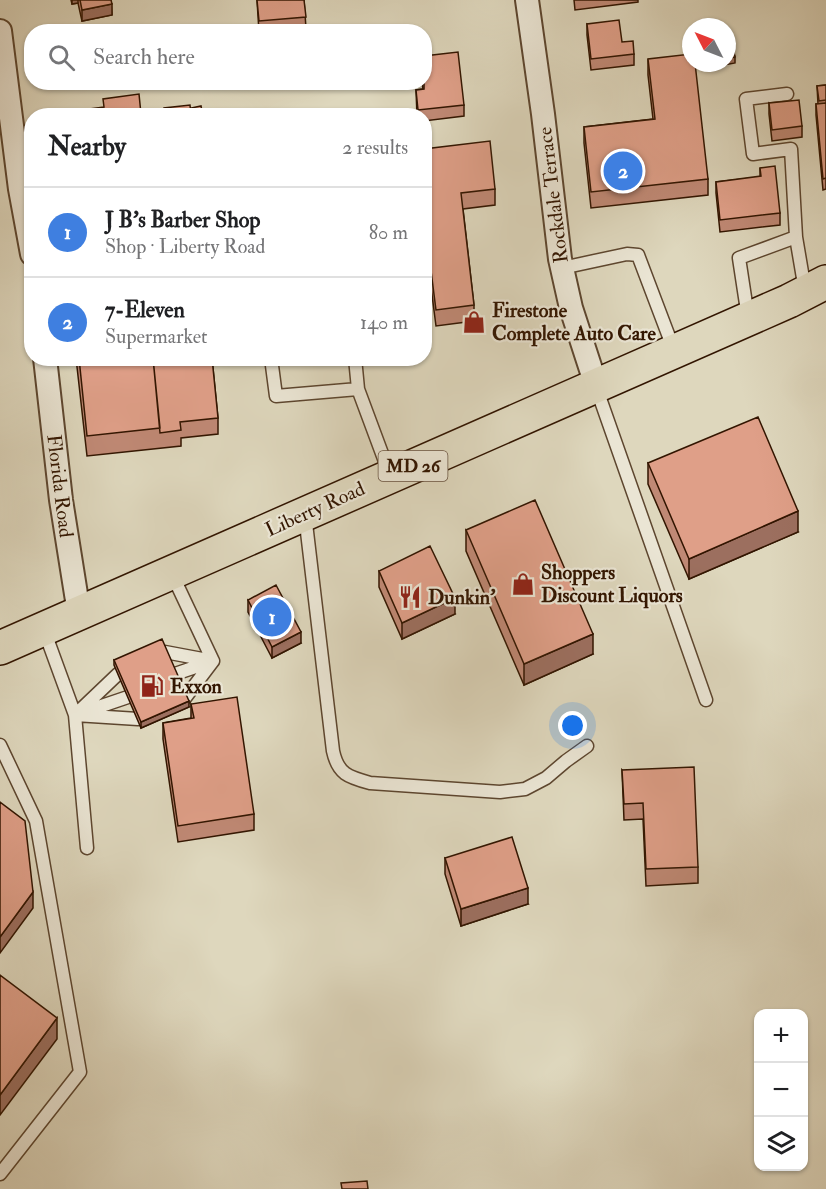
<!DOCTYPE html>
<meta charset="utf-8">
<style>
:root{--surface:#fff;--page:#f6f6f6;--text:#202124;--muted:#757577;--line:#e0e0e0;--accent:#8f2418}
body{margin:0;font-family:"IM FELL Double Pica",serif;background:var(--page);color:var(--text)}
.controls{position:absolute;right:18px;bottom:18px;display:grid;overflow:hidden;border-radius:12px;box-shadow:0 2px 4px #0004}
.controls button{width:54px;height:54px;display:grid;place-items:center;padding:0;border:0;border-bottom:2px solid var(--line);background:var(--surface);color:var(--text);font:30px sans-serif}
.compass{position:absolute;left:682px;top:18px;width:54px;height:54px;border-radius:50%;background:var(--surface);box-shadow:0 2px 4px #0004;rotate:312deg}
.you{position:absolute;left:573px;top:726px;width:21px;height:21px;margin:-15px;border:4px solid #fff;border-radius:50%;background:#1a73e8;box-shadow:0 0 0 9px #1a73e833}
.badge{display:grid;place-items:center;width:39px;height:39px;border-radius:50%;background:var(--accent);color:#fff;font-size:20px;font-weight:700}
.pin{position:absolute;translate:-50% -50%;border:3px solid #fff;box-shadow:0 2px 6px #0006}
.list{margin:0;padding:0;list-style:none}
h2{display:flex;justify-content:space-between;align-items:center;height:78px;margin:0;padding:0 24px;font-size:26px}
h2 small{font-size:20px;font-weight:400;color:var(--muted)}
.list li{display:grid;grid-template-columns:39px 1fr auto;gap:18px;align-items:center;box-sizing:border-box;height:90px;padding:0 24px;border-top:2px solid var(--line)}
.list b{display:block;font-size:22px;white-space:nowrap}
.list p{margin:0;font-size:20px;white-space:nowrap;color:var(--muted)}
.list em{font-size:20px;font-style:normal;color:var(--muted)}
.icon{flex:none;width:33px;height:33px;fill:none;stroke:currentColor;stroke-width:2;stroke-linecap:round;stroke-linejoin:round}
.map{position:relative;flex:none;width:826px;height:1189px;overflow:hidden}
.search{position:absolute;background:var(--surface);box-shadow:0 2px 4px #0004;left:24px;top:24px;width:408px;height:66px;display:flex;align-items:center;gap:15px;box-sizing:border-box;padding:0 21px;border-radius:24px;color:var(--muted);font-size:22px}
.panel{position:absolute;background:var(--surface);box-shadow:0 2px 4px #0004;left:24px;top:108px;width:408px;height:258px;border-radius:24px}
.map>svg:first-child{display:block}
</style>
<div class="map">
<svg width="826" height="1189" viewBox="0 0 826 1189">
<rect width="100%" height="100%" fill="#ded7bd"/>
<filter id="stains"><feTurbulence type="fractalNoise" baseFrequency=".00333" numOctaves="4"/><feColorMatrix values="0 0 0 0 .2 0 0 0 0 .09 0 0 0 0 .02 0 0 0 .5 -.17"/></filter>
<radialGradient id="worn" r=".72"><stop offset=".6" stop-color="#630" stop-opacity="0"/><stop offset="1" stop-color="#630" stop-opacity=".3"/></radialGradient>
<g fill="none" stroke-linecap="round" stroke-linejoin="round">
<!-- service casing -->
<g stroke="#5d462f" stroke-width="15">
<path id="service" d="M787,94L746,99L753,154L791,149L796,237L805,290
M562,268L627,254L638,255L674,350
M748,317L739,258L796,237
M271,358L276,396L358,389
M355,358L358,389L390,475
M596,387L706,700
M305,515L333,751C338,774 348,777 370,783L500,792L525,789L546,778L566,761L587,746
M172,574L213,661L185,698
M44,630L75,715L118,674
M165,652L213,661L175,674
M128,697L75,715L138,719
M75,715L87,848
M0,745L36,821L80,1072L0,1174"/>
</g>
<!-- minor casing -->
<g stroke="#5d462f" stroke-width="26">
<path id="minor" d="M527,0L543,114L560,259L571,308L596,385
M0,31L20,189L32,254
M45,358L61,500L79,613"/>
</g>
<!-- primary casing -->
<g stroke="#321500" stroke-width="36">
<path id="primary" d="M0,648L789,301L826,282"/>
</g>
<!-- service -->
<use href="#service" stroke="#eae5d4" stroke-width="12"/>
<!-- minor -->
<use href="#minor" stroke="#eae5d4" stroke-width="22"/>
<!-- primary -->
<use href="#primary" stroke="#ded7bd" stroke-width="33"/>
</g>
<!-- wall -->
<path fill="#c08975" stroke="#321500" stroke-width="1.5" d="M71,0H111L112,15L82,21L78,3L72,4Z
M257,0H304L306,28L259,32Z
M574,0H638V2L575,10Z
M587,24L622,42L634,54V65L591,70L587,35Z
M727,32L735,57V63L708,68L707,63H727Z
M648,59L708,179V195L591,208L584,143V127L653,119L648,75Z
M422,82H424L464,105V116L424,121V116H417L416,90L423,89Z
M826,85V189L823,190L816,115V104H818L817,86Z
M769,103L802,126V137L772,141L769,114Z
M424,149L495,189V205L463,209L474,305V321L436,326L424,233Z
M760,168L780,213V225L720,232L716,193V182L760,177Z
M76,358H212L218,418V434L181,438V446L87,456Z
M648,463L798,532L689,579L648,484Z
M466,530L593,654L524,685L466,551Z
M379,571L455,614L402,639L379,587Z
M248,600L301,643L272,658L248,612Z
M114,660L189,707L141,728L114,665Z
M191,704L254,814V830L178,842L163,739V723L191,718Z
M622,770L698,867V883L646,886L643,819L624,820Z
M445,858L528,904L461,926L445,874Z"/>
<!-- shaded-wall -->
<path fill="#9c6f5f" stroke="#321500" stroke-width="1.5" d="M72,0H78V3L72,4Z
M112,4V15L82,21V10Z
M798,511V532L689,579V559Z
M455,598V614L402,639V623Z
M301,632V643L272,658V647Z
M593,634V654L524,685V664Z
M189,701V707L141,728V722Z
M528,888V904L461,926V909Z
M33,892V908L0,953V937Z
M57,1018V1039L0,1115V1095Z"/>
<!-- building -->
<path fill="#df9f88" stroke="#321500" stroke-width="1.5" d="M80,0H111L112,4L82,10Z
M257,0H304L306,17L259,21Z
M619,20L622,42L633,41L634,54L591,59L587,24Z
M730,31L735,57L727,59V32Z
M458,52L464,105L418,110L416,90L424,89V56Z
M691,54V63H695L708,179L591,192L584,127L655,119L648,59Z
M826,85V100L819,101L817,86Z
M139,94L141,114L131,116H91L90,109L104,107L103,99Z
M799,100L802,126L772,130L769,103Z
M826,103V178L823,179L816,104Z
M190,105L191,116H165L164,108Z
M201,106L203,116H192L191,108Z
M490,141L495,189L461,193L474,305L436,310L424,216V149Z
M775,166L780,213L720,220L716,182L761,176L760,168Z
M79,358H153L160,428L87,436Z
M153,358H212L218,418L180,422L181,430L160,433Z
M758,417L798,511L689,559L648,463Z
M535,500L593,634L524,664L466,530Z
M430,546L455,598L402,623L379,571Z
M276,585L301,632L272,647L248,600Z
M162,639L189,701L141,722L114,660Z
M237,697L254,814L178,826L163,723L194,718L191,704Z
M694,767L698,867L646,869L643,803L624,804L622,770Z
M0,802L25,821L33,892L0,937Z
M512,837L528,888L461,909L445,858Z
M0,975L57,1018L0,1095Z
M367,1181L368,1189H342L341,1183Z"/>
<!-- icons -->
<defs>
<g id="shop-bare" transform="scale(1.8)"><path d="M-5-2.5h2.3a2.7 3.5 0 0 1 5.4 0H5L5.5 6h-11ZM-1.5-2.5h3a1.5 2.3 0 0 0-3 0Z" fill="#8f2418" stroke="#eae5d4" stroke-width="2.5" paint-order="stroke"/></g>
<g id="restaurant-bare" transform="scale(1.8)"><path d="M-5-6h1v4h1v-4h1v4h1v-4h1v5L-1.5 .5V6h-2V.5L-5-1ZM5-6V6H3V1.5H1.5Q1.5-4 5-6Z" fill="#8f2418" stroke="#eae5d4" stroke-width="2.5" paint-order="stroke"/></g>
<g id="fuel-bare" transform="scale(1.8)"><path d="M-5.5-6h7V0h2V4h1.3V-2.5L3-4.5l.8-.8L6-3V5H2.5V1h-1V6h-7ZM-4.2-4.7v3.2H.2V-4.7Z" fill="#8f2418" stroke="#eae5d4" stroke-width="2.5" paint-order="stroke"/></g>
</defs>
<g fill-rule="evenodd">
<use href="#shop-bare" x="474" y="322"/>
<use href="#shop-bare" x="523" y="584"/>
<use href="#restaurant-bare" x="410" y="597"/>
<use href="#fuel-bare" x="152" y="686"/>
</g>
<g text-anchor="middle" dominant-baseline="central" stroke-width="4.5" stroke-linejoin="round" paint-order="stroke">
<!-- shield labels -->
<rect fill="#eae5d4" stroke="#695340" stroke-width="1.5" x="378.5" y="451" width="69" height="30" rx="4.5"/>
<g font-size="18" font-weight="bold" fill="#321500">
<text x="413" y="466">MD 26</text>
</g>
<!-- street labels -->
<g font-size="20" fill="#321500" stroke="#eae5d4">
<text transform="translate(553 195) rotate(-97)">Rockdale Terrace</text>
<text transform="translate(60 486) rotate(83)">Florida Road</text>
<text transform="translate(315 509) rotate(-24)">Liberty Road</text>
</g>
<!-- poi labels -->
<g font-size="20" font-weight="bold" fill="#321500" stroke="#eae5d4" text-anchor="start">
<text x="492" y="310">Firestone<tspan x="492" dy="23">Complete Auto Care</tspan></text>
<text x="541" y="572">Shoppers<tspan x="541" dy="23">Discount Liquors</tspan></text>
<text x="428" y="597">Dunkin'</text>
<text x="170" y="686">Exxon</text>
</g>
</g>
<rect width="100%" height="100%" filter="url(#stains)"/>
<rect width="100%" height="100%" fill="url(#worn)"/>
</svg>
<div class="controls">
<button>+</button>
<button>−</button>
<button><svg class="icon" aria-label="layers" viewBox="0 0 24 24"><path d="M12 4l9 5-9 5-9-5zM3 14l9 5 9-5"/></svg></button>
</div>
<svg class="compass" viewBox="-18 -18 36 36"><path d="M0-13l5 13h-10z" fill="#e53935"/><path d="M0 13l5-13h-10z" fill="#757577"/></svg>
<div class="you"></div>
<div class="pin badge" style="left:272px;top:617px;background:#3f7fe0">1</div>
<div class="pin badge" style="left:623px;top:171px;background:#3f7fe0">2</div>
<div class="search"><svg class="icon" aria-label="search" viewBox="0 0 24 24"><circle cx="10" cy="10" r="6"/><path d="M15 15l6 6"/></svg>Search here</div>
<section class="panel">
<h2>Nearby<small>2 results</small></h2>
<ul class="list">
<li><span class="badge" style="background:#3f7fe0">1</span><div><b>J B’s Barber Shop</b><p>Shop · Liberty Road</p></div><em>80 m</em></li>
<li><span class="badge" style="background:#3f7fe0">2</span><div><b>7-Eleven</b><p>Supermarket</p></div><em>140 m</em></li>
</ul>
</section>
</div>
